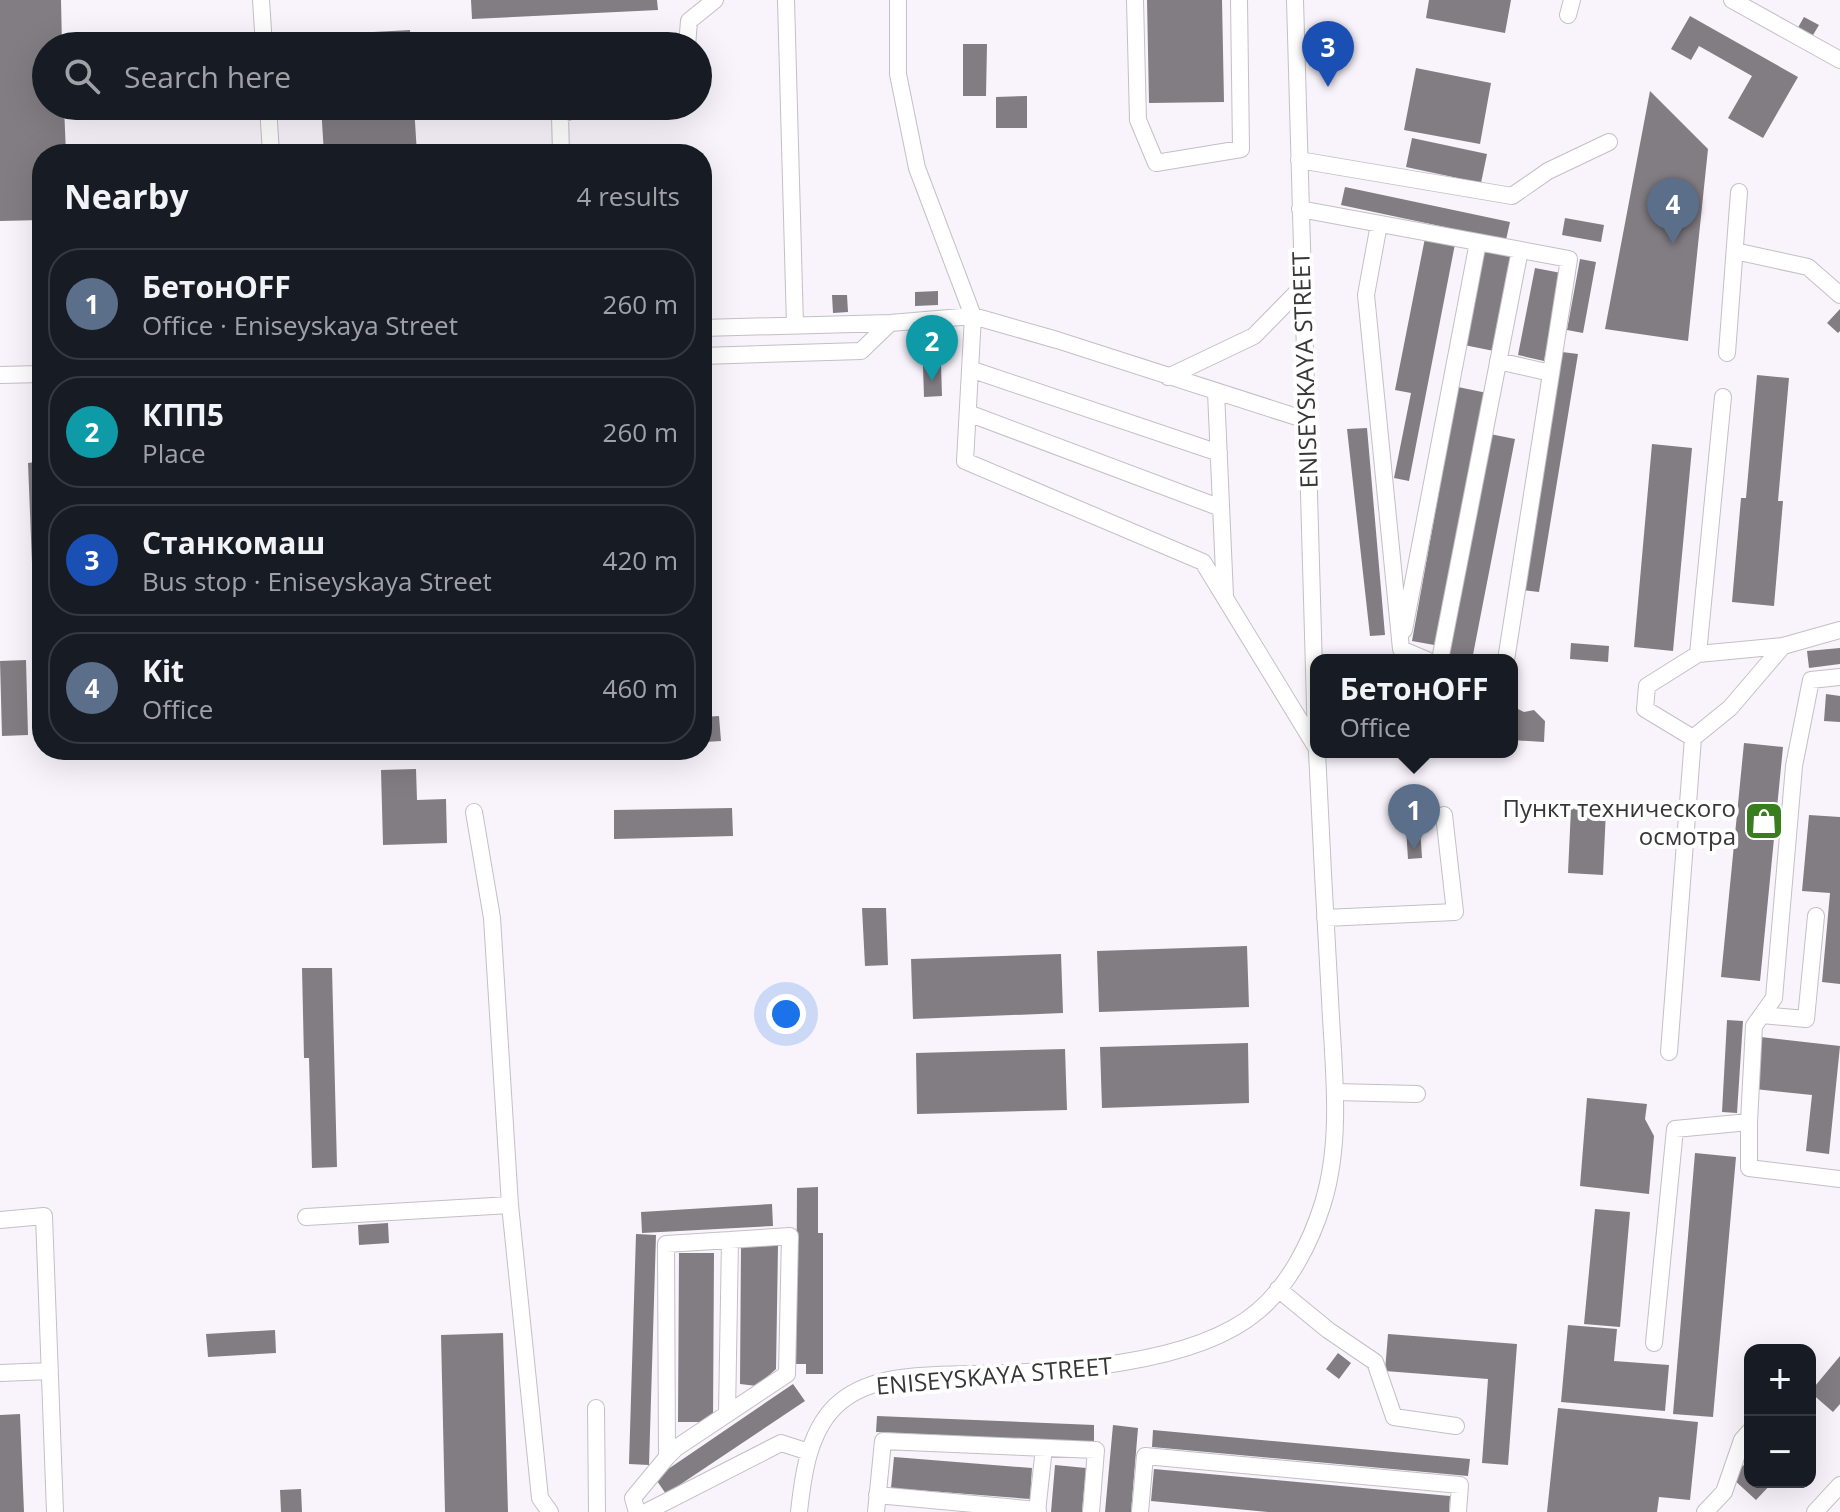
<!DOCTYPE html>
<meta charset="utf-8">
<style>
:root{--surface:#171b24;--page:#242831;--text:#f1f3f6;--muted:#9ea1a6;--line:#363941;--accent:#d93025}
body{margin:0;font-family:"Open Sans",sans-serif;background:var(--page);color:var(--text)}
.controls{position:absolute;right:24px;bottom:24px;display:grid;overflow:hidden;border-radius:16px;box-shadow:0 8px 32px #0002}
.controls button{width:72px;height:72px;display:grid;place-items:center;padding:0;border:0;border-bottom:2px solid var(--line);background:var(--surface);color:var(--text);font:40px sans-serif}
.you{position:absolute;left:786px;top:1014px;width:28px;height:28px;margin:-20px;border:6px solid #fff;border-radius:50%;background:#1a73e8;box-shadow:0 0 0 12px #1a73e833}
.badge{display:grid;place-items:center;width:52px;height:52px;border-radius:50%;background:var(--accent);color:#fff;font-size:26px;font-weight:700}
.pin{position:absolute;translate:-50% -66px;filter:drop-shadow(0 2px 4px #0008)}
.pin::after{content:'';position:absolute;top:42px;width:28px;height:24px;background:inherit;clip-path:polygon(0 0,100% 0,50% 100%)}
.popup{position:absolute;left:1310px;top:654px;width:208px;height:104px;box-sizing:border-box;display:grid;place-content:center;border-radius:16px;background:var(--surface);filter:drop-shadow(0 2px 6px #0005);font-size:26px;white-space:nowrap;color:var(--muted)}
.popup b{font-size:30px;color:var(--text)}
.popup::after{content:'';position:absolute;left:50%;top:100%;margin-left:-16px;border:16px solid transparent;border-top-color:var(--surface)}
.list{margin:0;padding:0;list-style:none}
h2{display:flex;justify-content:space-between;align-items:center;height:104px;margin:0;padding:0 32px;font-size:34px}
h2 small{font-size:26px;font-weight:400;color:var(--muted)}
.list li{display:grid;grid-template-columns:52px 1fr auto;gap:24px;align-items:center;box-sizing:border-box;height:112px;margin:0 16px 16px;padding:0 16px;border:2px solid var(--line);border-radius:32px}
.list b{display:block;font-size:30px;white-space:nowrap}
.list p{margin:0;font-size:26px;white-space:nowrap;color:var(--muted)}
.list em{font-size:26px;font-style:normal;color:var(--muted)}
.icon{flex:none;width:44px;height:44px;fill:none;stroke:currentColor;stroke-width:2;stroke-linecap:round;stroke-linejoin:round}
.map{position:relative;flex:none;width:1840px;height:1512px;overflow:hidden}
.search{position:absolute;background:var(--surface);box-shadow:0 8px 32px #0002;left:32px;top:32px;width:680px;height:88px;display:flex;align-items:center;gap:20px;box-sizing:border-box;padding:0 28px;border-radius:44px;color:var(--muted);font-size:30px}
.panel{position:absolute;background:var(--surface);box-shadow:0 8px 32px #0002;left:32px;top:144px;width:680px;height:616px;border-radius:32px}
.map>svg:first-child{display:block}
</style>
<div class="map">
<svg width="1840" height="1512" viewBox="0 0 1840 1512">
<rect width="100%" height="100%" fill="#f9f3fb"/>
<!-- building -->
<path fill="#827d83" d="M0,0H61L62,46H46V106H64L66,154H42V220L0,221Z
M471,0H657L658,10L472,19Z
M1147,0H1222L1224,102L1149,103Z
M1429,0H1511L1505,33L1426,18Z
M1690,16L1798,77L1763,138L1728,118L1752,76L1699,46L1691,60L1671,49Z
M1804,17L1819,25L1810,40L1796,31Z
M410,30L411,46H318V35Z
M963,44H987L986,96H963Z
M1416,68L1491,83L1480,144L1404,130Z
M1650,91L1708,149L1688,341L1605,329Z
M1027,96V128H996V97Z
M321,106H414L417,154H324Z
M1412,138L1487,154L1481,183L1406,167Z
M1345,187L1510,222L1506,240L1341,205Z
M1565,218L1604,225L1601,242L1562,235Z
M1425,238L1455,244L1409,481L1394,478L1411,393L1395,390Z
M1485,245L1515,251L1494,351L1464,345Z
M1580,259L1596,262L1583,333L1567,330Z
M1535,268L1561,273L1544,361L1518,355Z
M938,291V305L915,306V292Z
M832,295H847L848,312L833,313Z
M1840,309V331L1838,333L1827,323Z
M1562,352L1578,354L1539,592L1523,590Z
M941,365L942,396L924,397L923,366Z
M1757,375L1789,378L1778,501H1783L1774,606L1732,602L1741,498H1746Z
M1458,387L1487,393L1440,646L1412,641Z
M42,415V612L34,613L28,463L35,462L33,416Z
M1367,428L1385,635L1370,636L1347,429Z
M1490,434L1515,439L1484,598L1472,660H1446Z
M1652,444L1692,448L1673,651L1634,647Z
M1571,643L1609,646L1608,662L1570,659Z
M1840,648V664L1809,668L1807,651Z
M26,660L28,735L2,736L0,661Z
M1826,694L1840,696V722L1824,721Z
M1512,706L1524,712L1534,710L1545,721L1544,742L1512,740Z
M719,716L721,741L705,742L703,717Z
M1744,743L1783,747L1760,981L1721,977Z
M416,769L417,800L446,799L447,843L383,845L381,770Z
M732,808L733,836L614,839V810Z
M1571,808L1606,810L1603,875L1568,873Z
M1809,815L1840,817V984L1822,982L1830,893L1802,891Z
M1420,827L1422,858L1408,859L1406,828Z
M862,908H886L888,965L865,966Z
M1247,946L1249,1007L1099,1012L1097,951Z
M1061,954L1063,1013L913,1019L911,959Z
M302,968H332L337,1167L312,1168L309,1058H304Z
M1727,1020L1743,1021L1737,1113L1722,1112Z
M1761,1037L1840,1046L1829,1154L1806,1151L1812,1095L1755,1089Z
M1248,1043L1249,1103L1102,1108L1100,1047Z
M1065,1049L1067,1110L917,1114L916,1053Z
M1587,1098L1647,1104L1645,1119L1654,1136L1649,1194L1580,1186Z
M1695,1153L1736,1157L1713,1417L1673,1414Z
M818,1187V1233H823V1374H806V1364H796L797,1188Z
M772,1204L773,1226L642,1233L641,1212Z
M1595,1209L1630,1212L1620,1327L1584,1324Z
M388,1223L389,1243L359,1245L358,1225Z
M636,1234L656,1235L649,1465L629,1464Z
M741,1246H778L776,1369L757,1386L740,1384Z
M679,1253H714L713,1422H678Z
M1568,1325L1617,1329L1614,1361L1669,1365L1665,1411L1561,1402Z
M275,1330L276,1353L208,1357L206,1334Z
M503,1333L508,1512H445L441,1335Z
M1388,1334L1517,1344L1508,1465L1482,1463L1488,1379L1385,1371Z
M1338,1353L1351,1363L1339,1379L1326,1369Z
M1840,1356V1404L1833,1412L1810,1392Z
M793,1384L805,1401L666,1494L655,1478Z
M1558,1408L1698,1422L1690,1500L1659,1497L1657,1512H1547Z
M20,1414L24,1512H0V1415Z
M877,1416L1094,1425V1442L876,1432Z
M1113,1425L1138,1428L1131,1512H1105Z
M1153,1430L1470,1459L1468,1476L1152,1447Z
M894,1457L1032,1468L1030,1499L891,1488Z
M1750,1458V1482H1773L1756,1500L1732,1478Z
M1055,1465L1086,1468L1082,1512H1051Z
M1154,1469L1450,1496L1449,1512H1268L1151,1501Z
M301,1489L302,1512H281L280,1490Z"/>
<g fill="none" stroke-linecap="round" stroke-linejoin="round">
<!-- minor casing -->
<g stroke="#c4bfc6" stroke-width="18">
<path id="minor" d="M261,0L264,46
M786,0L795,325
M898,0V74L917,168L973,316L965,461L1203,562L1316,747
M1135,0L1138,120L1156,163L1241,149L1239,0
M1295,0L1316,740
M1732,0L1840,60
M1568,15L1572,0
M687,46L689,21L715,0
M268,106L271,154
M561,154L560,115L583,106
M1299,160L1512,196L1548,171L1609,142
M1300,209L1569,259L1506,660
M1379,224L1366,295L1401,649L1427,660
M1735,251L1808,267L1840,295
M702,328L890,323L973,316L1057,340L1306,420
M1727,353L1739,192
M702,356L861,351L890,323
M1498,361L1551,373
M970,369L1219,453
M0,375L42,374
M1168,377L1254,336L1302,287
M1216,392L1225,596
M968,413L1221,508
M1404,630L1478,242
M1698,654L1723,397
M1440,660L1520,250
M1693,738L1730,708L1783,646
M474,812L492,918L510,1205L540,1498L550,1512
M1325,918L1455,912L1444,815
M1762,1015L1806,1019L1816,916
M1669,1052L1693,738L1645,709L1647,686L1698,654L1783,646L1840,630
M1335,1092L1417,1094
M1749,1122V1168L1840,1179
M306,1217L510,1205
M0,1220L44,1216L55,1512
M1278,1289L1328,1330L1375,1362L1394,1417L1456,1426
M1654,1343L1675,1129L1749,1122L1754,1026L1774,998L1794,766L1811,680L1840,677
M0,1373L50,1371
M596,1408L597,1512
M667,1457L676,1448L787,1374L790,1236L730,1240
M877,1495L1038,1510
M637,1512L633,1498L667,1457L666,1244L730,1240L727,1414
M646,1512L781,1443L809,1452
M799,1512C803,1474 809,1428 840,1402C875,1373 931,1375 974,1374C1055,1372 1194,1366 1258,1311C1289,1285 1311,1242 1323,1203C1343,1138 1333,1066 1330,999C1325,917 1321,834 1317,752
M876,1512L883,1441L1096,1450L1091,1512
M1037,1512L1044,1448
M1140,1512L1145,1456L1460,1485L1458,1512
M1705,1512L1724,1492L1742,1440L1750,1431
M1815,1512L1840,1485"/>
</g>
<!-- minor -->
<use href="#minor" stroke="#fff" stroke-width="16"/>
</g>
<!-- icons -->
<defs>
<g id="shop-square" transform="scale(2)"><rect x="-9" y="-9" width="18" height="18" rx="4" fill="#397d1f" stroke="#fff"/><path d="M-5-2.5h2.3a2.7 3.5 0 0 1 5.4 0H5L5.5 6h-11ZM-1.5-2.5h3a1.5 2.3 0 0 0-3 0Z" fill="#fff"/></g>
</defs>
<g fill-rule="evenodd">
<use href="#shop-square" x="1764" y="821"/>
</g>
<g text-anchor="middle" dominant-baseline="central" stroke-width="8" stroke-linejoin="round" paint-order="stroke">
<!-- street labels -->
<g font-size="24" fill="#383639" stroke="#fff">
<text transform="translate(1304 370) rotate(-92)">ENISEYSKAYA STREET</text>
<text transform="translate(994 1375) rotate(-5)">ENISEYSKAYA STREET</text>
</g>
<!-- poi labels -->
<g font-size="24" fill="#383639" stroke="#fff" text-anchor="end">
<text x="1736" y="807">Пункт технического<tspan x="1736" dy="28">осмотра</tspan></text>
</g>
</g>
</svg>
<div class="controls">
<button>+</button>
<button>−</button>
</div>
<div class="you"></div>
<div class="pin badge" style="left:1414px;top:850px;background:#5c6f8a">1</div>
<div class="popup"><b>БетонOFF</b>Office</div>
<div class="pin badge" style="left:932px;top:381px;background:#0f9aa8">2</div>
<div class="pin badge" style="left:1328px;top:87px;background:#1a4fb4">3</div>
<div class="pin badge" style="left:1673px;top:244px;background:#5c6f8a">4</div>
<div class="search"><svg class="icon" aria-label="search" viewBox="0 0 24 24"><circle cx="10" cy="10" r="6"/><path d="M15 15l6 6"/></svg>Search here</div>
<section class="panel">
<h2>Nearby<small>4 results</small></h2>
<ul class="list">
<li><span class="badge" style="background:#5c6f8a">1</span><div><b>БетонOFF</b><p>Office · Eniseyskaya Street</p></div><em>260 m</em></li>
<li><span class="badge" style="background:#0f9aa8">2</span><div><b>КПП5</b><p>Place</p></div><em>260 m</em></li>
<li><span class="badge" style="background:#1a4fb4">3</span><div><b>Станкомаш</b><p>Bus stop · Eniseyskaya Street</p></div><em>420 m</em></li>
<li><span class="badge" style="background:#5c6f8a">4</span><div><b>Kit</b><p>Office</p></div><em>460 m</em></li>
</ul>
</section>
</div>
